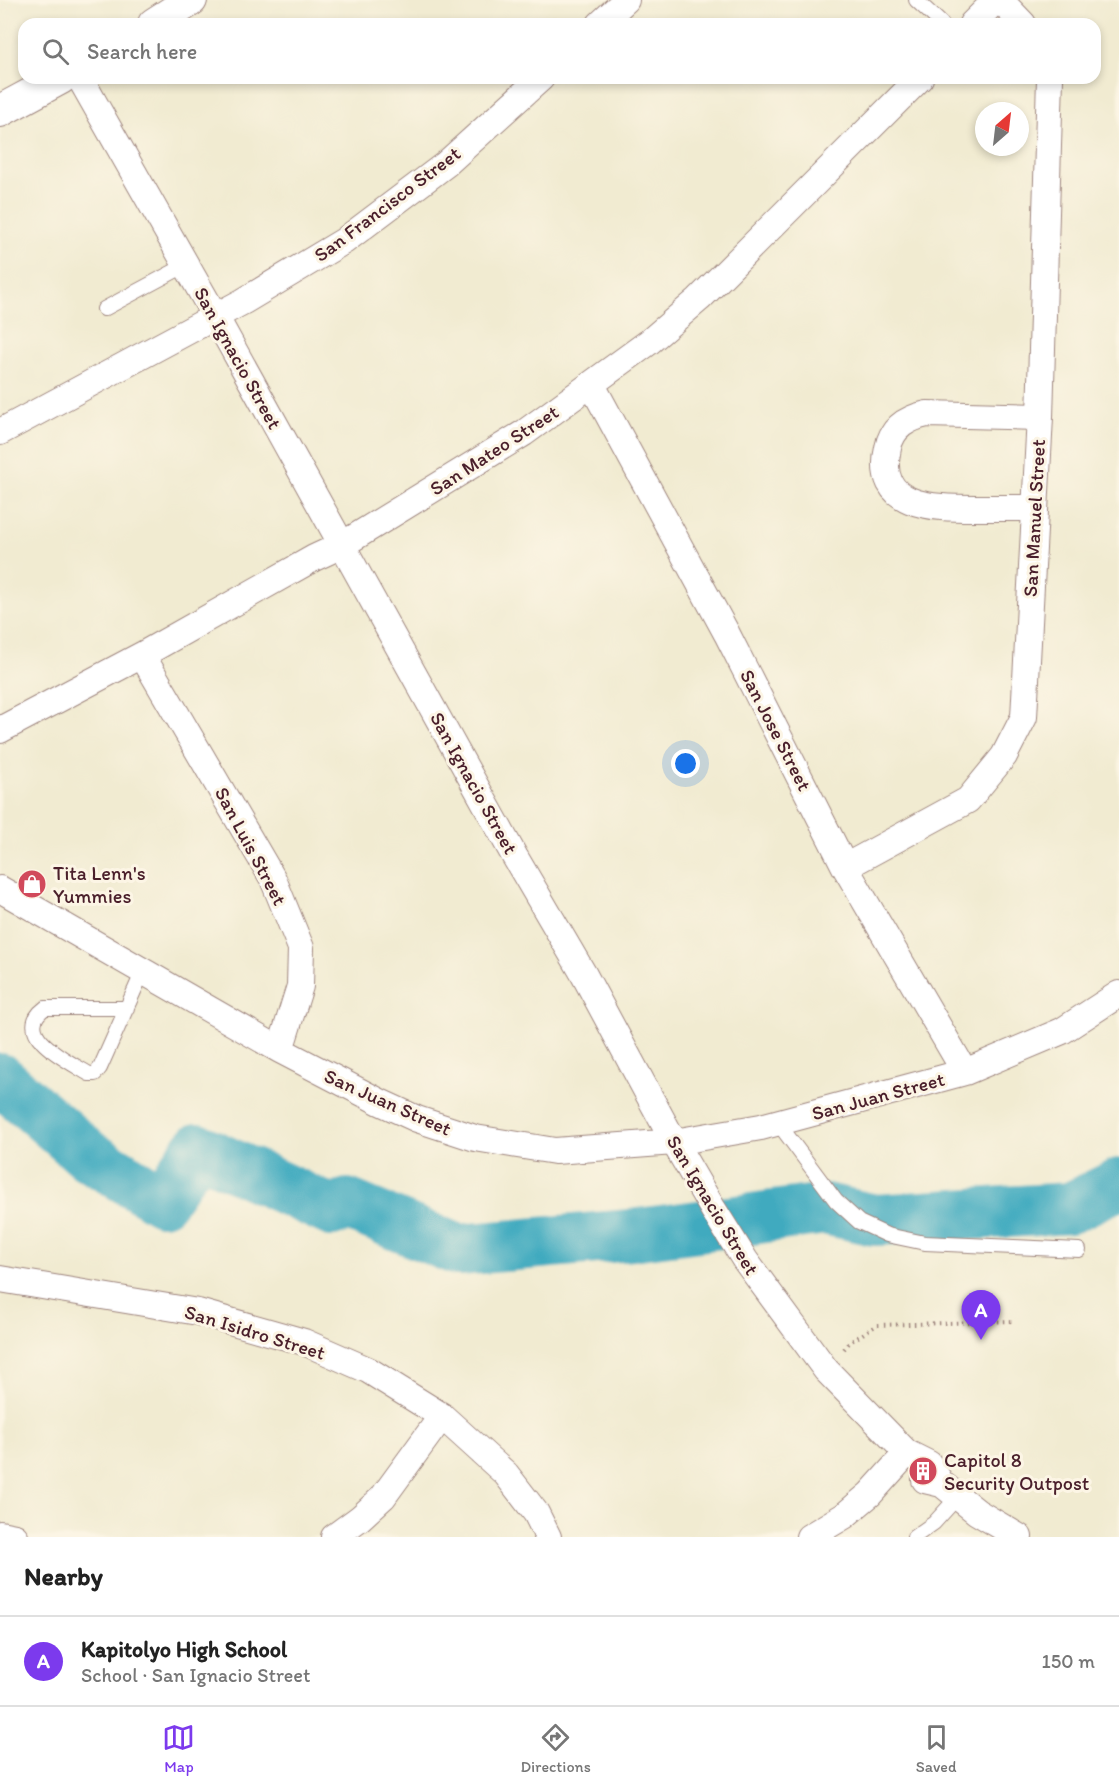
<!DOCTYPE html>
<meta charset="utf-8">
<style>
:root{--surface:#fff;--page:#f6f6f6;--text:#222;--muted:#767676;--line:#e0e0e0;--accent:#7c3aed}
body{margin:0;font-family:Itim,sans-serif;background:var(--page);color:var(--text)}
.compass{position:absolute;left:975px;top:102px;width:54px;height:54px;border-radius:50%;background:var(--surface);box-shadow:0 3px 9px #0003;rotate:28deg}
.you{position:absolute;left:686px;top:764px;width:21px;height:21px;margin:-15px;border:4px solid #fff;border-radius:50%;background:#1a73e8;box-shadow:0 0 0 9px #1a73e833}
.badge{display:grid;place-items:center;width:39px;height:39px;border-radius:50%;background:var(--accent);color:#fff;font-size:20px;font-weight:700}
.pin{position:absolute;translate:-50% -50px;filter:drop-shadow(0 2px 3px #0008)}
.pin::after{content:'';position:absolute;top:32px;width:21px;height:18px;background:inherit;clip-path:polygon(0 0,100% 0,50% 100%)}
.list{margin:0;padding:0;list-style:none}
h2{display:flex;justify-content:space-between;align-items:center;height:78px;margin:0;padding:0 24px;font-size:26px}
h2 small{font-size:20px;font-weight:400;color:var(--muted)}
.list li{display:grid;grid-template-columns:39px 1fr auto;gap:18px;align-items:center;box-sizing:border-box;height:90px;padding:0 24px;border-top:2px solid var(--line)}
.list b{display:block;font-size:22px;white-space:nowrap}
.list p{margin:0;font-size:20px;white-space:nowrap;color:var(--muted)}
.list em{font-size:20px;font-style:normal;color:var(--muted)}
.icon{flex:none;width:33px;height:33px;fill:none;stroke:currentColor;stroke-width:2;stroke-linecap:round;stroke-linejoin:round}
.map{position:relative;flex:none;width:1119px;height:1537px;overflow:hidden}
.search{position:absolute;background:var(--surface);box-shadow:0 3px 9px #0003;left:18px;right:18px;top:18px;height:66px;display:flex;align-items:center;gap:15px;box-sizing:border-box;padding:0 21px;border-radius:18px;color:var(--muted);font-size:22px}
.sheet{height:168px;background:var(--surface)}
nav{display:flex;justify-content:space-around;align-items:center;box-sizing:border-box;height:84px;border-top:2px solid var(--line);background:var(--surface);font-size:16px;color:var(--muted)}
nav a{display:grid;justify-items:center;gap:3px}
nav .on{color:var(--accent)}
.map>svg:first-child{display:block}
</style>
<div class="map">
<svg width="1119" height="1537" viewBox="0 0 1119 1537">
<rect width="100%" height="100%" fill="#fcf5e5"/>
<filter id="ink" filterUnits="userSpaceOnUse"><feTurbulence type="fractalNoise" baseFrequency=".0167" numOctaves="2"/><feDisplacementMap in="SourceGraphic" scale="12" xChannelSelector="R" yChannelSelector="G"/><feConvolveMatrix kernelMatrix="1 2 1 2 8 2 1 2 1" color-interpolation-filters="sRGB"/></filter>
<filter id="wash" filterUnits="userSpaceOnUse"><feTurbulence type="fractalNoise" baseFrequency=".008" numOctaves="4" result="noise"/><feDisplacementMap in="SourceGraphic" scale="24" xChannelSelector="R" yChannelSelector="G"/><feGaussianBlur stdDeviation="1.35" result="paint"/><feColorMatrix in="noise" values="0 0 0 0 0 0 0 0 0 0 0 0 0 0 0 0 0 1.4 0 .05"/><feComposite in="paint" operator="in"/></filter>
<g filter="url(#wash)">
<rect width="100%" height="100%" fill="#f1ebd1"/>
<g fill="none" stroke-linecap="round" stroke-linejoin="round">
<!-- river -->
<path stroke="#3faabf" stroke-width="52" d="M0,1079L89,1156L162,1200L198,1149L332,1211L347,1204L458,1250L631,1235L825,1209L875,1220L1070,1208L1119,1184"/>
</g>
</g>
<g filter="url(#ink)">
<g fill="none" stroke-linecap="round" stroke-linejoin="round">
<!-- service casing -->
<g stroke="#9e857e" stroke-width="16">
<path id="service" d="M916,0L942,24
M104,309L186,265
M127,1008H45C10,1034 70,1062 89,1074H95L100,1068L143,971
M778,1123L836,1201L859,1222L887,1235L925,1243L1079,1250
M914,1537L934,1523L953,1502"/>
</g>
<!-- minor casing -->
<g stroke="#9e857e" stroke-width="28">
<path id="minor" d="M1000,0L1023,24
M600,24L626,0
M972,24L996,0
M80,78L215,316L515,857L583,973L674,1142L713,1209L745,1260L826,1370L907,1453L929,1464L941,1483
M592,385L727,634L845,867L965,1072
M0,432L244,301L344,241L446,164L541,78
M1035,508C1015,508 995,508 975,508C933,508 874,508 888,448C892,427 908,418 927,414L1040,417
M142,655L273,879L301,948L300,986L280,1050
M0,730L142,655L314,558L342,545L524,433L649,342L699,299L920,78
M845,867L968,800L1004,756L1024,717L1040,417L1050,78
M0,889L280,1050L380,1102L417,1119L475,1138L555,1151L674,1142L761,1127L965,1072L1062,1031L1119,994
M0,1279L198,1312L304,1342L368,1370L442,1416L506,1474L536,1513L548,1537
M925,1480L942,1484L977,1512L1019,1537
M0,1534L15,1537
M334,1537L360,1518L383,1497L442,1416
M809,1537L844,1516L870,1494L907,1453"/>
</g>
<!-- tertiary casing -->
<g stroke="#9e857e" stroke-width="34">
<path id="tertiary" d="M154,24L191,0
M0,111L61,78"/>
</g>
<!-- path -->
<path stroke="#9e857e" stroke-width="4" stroke-dasharray="1.5 4.5" stroke-linecap="butt" d="M844,1349L850,1342L877,1325L1015,1321"/>
<!-- service -->
<use href="#service" stroke="#fff" stroke-width="14"/>
<!-- minor -->
<use href="#minor" stroke="#fff" stroke-width="26"/>
<!-- tertiary -->
<use href="#tertiary" stroke="#fff" stroke-width="32"/>
</g>
</g>
<!-- icons -->
<defs>
<g id="shop-disc" transform="scale(1.5)"><circle r="9.5" fill="#d1495b" stroke="#fcf5e5"/><path d="M-5-2.5h2.3a2.7 3.5 0 0 1 5.4 0H5L5.5 6h-11ZM-1.5-2.5h3a1.5 2.3 0 0 0-3 0Z" fill="#fff"/></g>
<g id="building-disc" transform="scale(1.5)"><circle r="9.5" fill="#d1495b" stroke="#fcf5e5"/><path d="M-4-6H4V6H1V3H-1V6H-4ZM-2.5-4.3h1.7v1.8h-1.7ZM.8-4.3h1.7v1.8H.8ZM-2.5-1h1.7V.8h-1.7ZM.8-1h1.7V.8H.8Z" fill="#fff"/></g>
</defs>
<g fill-rule="evenodd">
<use href="#shop-disc" x="32" y="884"/>
<use href="#building-disc" x="923" y="1471"/>
</g>
<g text-anchor="middle" dominant-baseline="central" stroke-width="6" stroke-linejoin="round" paint-order="stroke">
<!-- street labels -->
<g font-size="20" fill="#4a1f2b" stroke="#fcf5e5">
<text transform="translate(387 204) rotate(-37)">San Francisco Street</text>
<text transform="translate(238 358) rotate(61)">San Ignacio Street</text>
<text transform="translate(494 450) rotate(-33)">San Mateo Street</text>
<text transform="translate(1034 518) rotate(-87)">San Manuel Street</text>
<text transform="translate(776 730) rotate(63)">San Jose Street</text>
<text transform="translate(474 783) rotate(61)">San Ignacio Street</text>
<text transform="translate(251 846) rotate(62)">San Luis Street</text>
<text transform="translate(878 1096) rotate(-15)">San Juan Street</text>
<text transform="translate(388 1102) rotate(24)">San Juan Street</text>
<text transform="translate(713 1205) rotate(59)">San Ignacio Street</text>
<text transform="translate(255 1332) rotate(17)">San Isidro Street</text>
</g>
<!-- poi labels -->
<g font-size="20" fill="#4a1f2b" stroke="#fcf5e5" text-anchor="start">
<text x="53" y="873">Tita Lenn's<tspan x="53" dy="23">Yummies</tspan></text>
<text x="944" y="1460">Capitol 8<tspan x="944" dy="23">Security Outpost</tspan></text>
</g>
</g>
</svg>
<svg class="compass" viewBox="-18 -18 36 36"><path d="M0-13l5 13h-10z" fill="#e53935"/><path d="M0 13l5-13h-10z" fill="#767676"/></svg>
<div class="you"></div>
<div class="pin badge" style="left:981px;top:1340px">A</div>
<div class="search"><svg class="icon" aria-label="search" viewBox="0 0 24 24"><circle cx="10" cy="10" r="6"/><path d="M15 15l6 6"/></svg>Search here</div>
</div>
<section class="sheet">
<h2>Nearby<small></small></h2>
<ul class="list">
<li><span class="badge">A</span><div><b>Kapitolyo High School</b><p>School · San Ignacio Street</p></div><em>150 m</em></li>
</ul>
</section>
<nav>
<a class="on"><svg class="icon" aria-label="map" viewBox="0 0 24 24"><path d="M3 6l6-2 6 2 6-2v14l-6 2-6-2-6 2zM9 4v14M15 6v14"/></svg>Map</a>
<a><svg class="icon" aria-label="directions" viewBox="0 0 24 24"><path d="M12 3l9 9-9 9-9-9zM9 14v-3h6M13 9l2 2-2 2"/></svg>Directions</a>
<a><svg class="icon" aria-label="saved" viewBox="0 0 24 24"><path d="M7 4h10v16l-5-4-5 4z"/></svg>Saved</a>
</nav>
